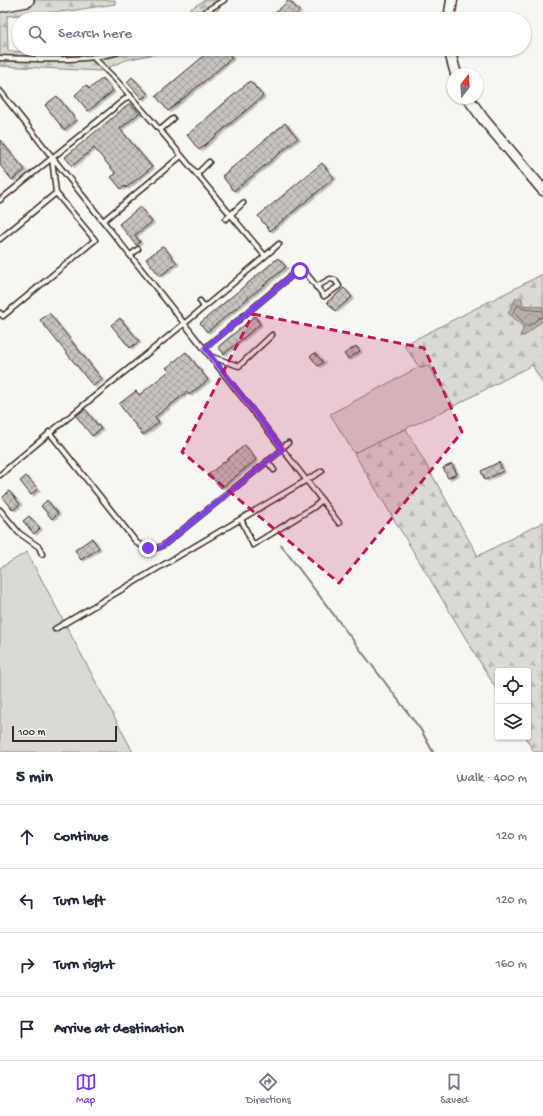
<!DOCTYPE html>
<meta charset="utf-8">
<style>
:root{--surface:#fff;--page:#f6f6f7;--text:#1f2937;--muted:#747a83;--line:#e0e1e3;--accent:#7c3aed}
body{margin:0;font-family:"Gochi Hand",sans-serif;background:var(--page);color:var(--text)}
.controls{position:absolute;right:12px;bottom:12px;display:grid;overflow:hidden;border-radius:4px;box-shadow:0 1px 3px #0004}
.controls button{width:36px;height:36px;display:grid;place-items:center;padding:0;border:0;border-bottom:1px solid var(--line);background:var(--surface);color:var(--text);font:20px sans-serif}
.compass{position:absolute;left:447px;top:68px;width:36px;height:36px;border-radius:50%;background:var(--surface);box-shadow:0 1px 3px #0004;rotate:17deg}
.scale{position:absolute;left:12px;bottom:10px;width:105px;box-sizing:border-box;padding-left:4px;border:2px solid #3b2a1e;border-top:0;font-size:11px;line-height:14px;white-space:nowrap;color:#3b2a1e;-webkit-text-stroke:3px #f6f6f2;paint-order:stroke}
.stop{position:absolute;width:12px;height:12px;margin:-9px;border:3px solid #7c3aed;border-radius:50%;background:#fff}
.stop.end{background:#7c3aed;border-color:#fff;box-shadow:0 1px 4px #0008}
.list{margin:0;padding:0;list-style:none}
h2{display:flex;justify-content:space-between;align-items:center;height:52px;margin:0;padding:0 16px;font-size:17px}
h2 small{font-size:13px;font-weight:400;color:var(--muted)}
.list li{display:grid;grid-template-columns:26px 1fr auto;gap:12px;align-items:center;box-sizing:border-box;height:64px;padding:0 16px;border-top:1px solid var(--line)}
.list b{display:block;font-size:15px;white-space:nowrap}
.list em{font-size:13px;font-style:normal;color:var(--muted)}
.icon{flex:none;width:22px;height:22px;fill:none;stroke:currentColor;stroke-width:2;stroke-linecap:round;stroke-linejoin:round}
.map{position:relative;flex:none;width:543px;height:752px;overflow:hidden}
.search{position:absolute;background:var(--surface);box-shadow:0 1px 3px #0004;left:12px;right:12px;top:12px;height:44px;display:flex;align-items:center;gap:10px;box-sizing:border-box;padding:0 14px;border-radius:22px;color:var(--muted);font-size:15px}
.sheet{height:308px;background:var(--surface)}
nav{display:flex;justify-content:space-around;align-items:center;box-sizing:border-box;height:56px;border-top:1px solid var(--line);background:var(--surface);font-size:11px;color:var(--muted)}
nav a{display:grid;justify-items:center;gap:2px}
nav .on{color:var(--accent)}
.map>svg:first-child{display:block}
</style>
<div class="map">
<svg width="543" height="752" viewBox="0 0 543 752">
<defs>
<pattern id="forest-firs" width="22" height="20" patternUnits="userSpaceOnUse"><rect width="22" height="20" fill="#dad9d3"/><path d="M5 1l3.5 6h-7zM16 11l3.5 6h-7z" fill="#bcbab5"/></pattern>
<pattern id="water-waves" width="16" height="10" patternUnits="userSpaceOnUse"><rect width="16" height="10" fill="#b6b0a9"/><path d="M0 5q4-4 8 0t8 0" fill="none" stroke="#958f89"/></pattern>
<pattern id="building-cross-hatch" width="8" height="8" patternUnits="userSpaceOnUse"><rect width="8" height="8" fill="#c8c3be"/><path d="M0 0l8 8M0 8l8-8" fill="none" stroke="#a49f9a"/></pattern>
<filter id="shadow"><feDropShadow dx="2.5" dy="1.5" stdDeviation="0" flood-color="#0004"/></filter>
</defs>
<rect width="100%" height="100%" fill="#f6f6f2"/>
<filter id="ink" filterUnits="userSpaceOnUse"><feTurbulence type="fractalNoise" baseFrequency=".025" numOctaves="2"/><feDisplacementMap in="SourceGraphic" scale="8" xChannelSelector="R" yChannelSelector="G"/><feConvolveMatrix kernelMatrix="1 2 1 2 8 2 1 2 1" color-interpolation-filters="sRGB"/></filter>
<g filter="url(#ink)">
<!-- grass -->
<path fill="#dad9d3" stroke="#8a8278" d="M428,366L454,406L354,453L330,414L419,367Z
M27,552L133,752H0V568Z"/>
<!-- forest -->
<path fill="url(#forest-firs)" stroke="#8a8278" d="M0,0H115V4L69,11L7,16L8,51L67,53H81L111,49H168L159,53L126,60L101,71L0,66Z
M205,0H225L211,19H174Z
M543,274V384L532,365L454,406L429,366L419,367L404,345Z
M406,429L478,556L543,522V752H534L525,737H528V671H498V692L354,453Z"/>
<!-- water -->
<path fill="url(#water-waves)" stroke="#857a71" d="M516,298H522L523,305L543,307V320L526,335L520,336L523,330L522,325L508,313Z"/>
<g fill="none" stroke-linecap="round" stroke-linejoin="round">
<!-- shore -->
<path stroke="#6c6056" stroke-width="1" d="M543,311L523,309L518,305L513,312L528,327L539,318L543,317"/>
<!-- stream -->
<path stroke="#857a71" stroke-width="2" d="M281,545L421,730L433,752"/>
</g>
<!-- building -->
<path fill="url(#building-cross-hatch)" stroke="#3b2a1e" filter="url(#shadow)" d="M289,0L299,11L291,19H269Z
M212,49H225L232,58L168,111L156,96Z
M132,77L148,94L142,99L127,82Z
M103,78L113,91L88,111L75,95L86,85L89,89Z
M250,81L263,96L199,150L187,135Z
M57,96L76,120L64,130L45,105Z
M130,103L139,113L120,129L152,167L126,188L125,186L121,189L111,177L116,174L94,148L72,166L65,157Z
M285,123L298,138L234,191L222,176Z
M0,140L25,170L12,180L0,165Z
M322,163L334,178L270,231L258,216Z
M140,207L152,222L135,235L140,242L136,245L119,224Z
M163,246L177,263L160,276L146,259Z
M278,258L286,267L207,332L200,323Z
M344,288L352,297L335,311L327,302Z
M49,313L102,379L93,386L40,320Z
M255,316L260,324L224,354L218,347Z
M120,318L139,341L130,348L111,325Z
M356,346L360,351L348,359L344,354Z
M186,352L208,380L189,395L187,392L155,417L159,422L143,435L119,404L136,391L139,395L169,371L166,368Z
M315,353L323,362L318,366L310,356Z
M85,409L101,429L92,436L76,416Z
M245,445L256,460L221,488L209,474Z
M499,462L503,471L485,480L481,471Z
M452,464L457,474L448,478L443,468Z
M26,476L38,489L31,495L20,481Z
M9,491L20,504L13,510L3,497Z
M47,500L58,513L52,519L41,506Z
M29,516L40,528L34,534L23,521Z
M92,538L99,548L81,560L75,550Z"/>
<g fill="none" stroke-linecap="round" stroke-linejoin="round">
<!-- service casing -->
<g stroke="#3b2a1e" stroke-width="7">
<path id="service" d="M193,19L224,0
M93,57L117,81L160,130L265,256
M0,58C39,59 92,63 128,49
M0,91C113,235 229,377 339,523
M160,130L173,119
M197,174L209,162
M0,200L130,95
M226,219L243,203
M103,221L181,156
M0,239L56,193L52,158
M131,255L138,249
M200,301L204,307
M0,313L3,316L95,240L56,193
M205,348L296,272L300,271L305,272L324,296L339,286L335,280L330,279L316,287
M212,357L239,366L272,335
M49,432L137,543C147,549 155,551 165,544L283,449
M282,448L288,443
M267,461L274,470
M0,475C91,396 188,324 279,244
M0,510L19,533L39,547L42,554
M241,519L253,545L314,507L322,500
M55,629L322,471"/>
</g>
<!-- tertiary casing -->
<g stroke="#3b2a1e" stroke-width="13">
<path id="tertiary" d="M449,19L452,0
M449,49L456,74
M468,98L484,120L543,190"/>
</g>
<!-- primary casing -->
<g stroke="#3b2a1e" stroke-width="16">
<path id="primary" d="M0,5L27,0"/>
</g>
<!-- service -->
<use href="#service" stroke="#f6f6f2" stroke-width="4"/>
<!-- tertiary -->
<use href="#tertiary" stroke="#f6f6f2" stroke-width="10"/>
<!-- primary -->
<use href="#primary" stroke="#f6f6f2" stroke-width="13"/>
</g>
</g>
<g fill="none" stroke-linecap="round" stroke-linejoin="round" filter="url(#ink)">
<!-- route -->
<path stroke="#7c3aed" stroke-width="5" d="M148,548H160L165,544L283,449L205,348L296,272L300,271"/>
</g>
<!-- marked area -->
<path fill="#c2185b" fill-opacity="0.2" stroke="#c2185b" stroke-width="3" stroke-dasharray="8 5" stroke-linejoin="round" d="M253,314L424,348L462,432L339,583L182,452Z"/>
</svg>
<div class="controls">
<button><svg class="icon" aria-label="locate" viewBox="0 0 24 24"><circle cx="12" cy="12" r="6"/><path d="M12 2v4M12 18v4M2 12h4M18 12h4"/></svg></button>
<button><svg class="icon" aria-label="layers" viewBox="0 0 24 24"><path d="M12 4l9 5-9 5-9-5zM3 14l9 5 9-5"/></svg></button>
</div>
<svg class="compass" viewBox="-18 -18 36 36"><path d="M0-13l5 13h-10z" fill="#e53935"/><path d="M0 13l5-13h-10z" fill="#747a83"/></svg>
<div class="scale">100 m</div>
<div class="stop" style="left:300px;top:271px"></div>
<div class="stop end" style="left:148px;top:548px"></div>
<div class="search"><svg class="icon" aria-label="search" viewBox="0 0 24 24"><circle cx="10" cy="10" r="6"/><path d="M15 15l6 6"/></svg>Search here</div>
</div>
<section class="sheet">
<h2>5 min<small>Walk · 400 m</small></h2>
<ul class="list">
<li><svg class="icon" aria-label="ahead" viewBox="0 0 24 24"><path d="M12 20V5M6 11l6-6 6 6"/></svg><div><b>Continue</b></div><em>120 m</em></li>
<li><svg class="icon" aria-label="left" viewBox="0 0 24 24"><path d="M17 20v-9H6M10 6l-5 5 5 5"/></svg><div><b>Turn left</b></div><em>120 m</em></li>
<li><svg class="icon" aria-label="right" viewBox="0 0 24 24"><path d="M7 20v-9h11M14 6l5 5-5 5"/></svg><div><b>Turn right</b></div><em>160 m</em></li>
<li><svg class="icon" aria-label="arrive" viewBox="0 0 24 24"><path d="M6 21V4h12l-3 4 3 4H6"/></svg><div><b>Arrive at destination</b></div></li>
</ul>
</section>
<nav>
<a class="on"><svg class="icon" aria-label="map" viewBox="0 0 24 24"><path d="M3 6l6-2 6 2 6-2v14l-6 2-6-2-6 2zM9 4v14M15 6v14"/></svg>Map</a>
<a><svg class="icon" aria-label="directions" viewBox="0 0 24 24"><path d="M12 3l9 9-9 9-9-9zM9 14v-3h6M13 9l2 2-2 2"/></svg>Directions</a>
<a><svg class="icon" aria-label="saved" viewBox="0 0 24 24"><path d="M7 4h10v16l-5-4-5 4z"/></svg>Saved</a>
</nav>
